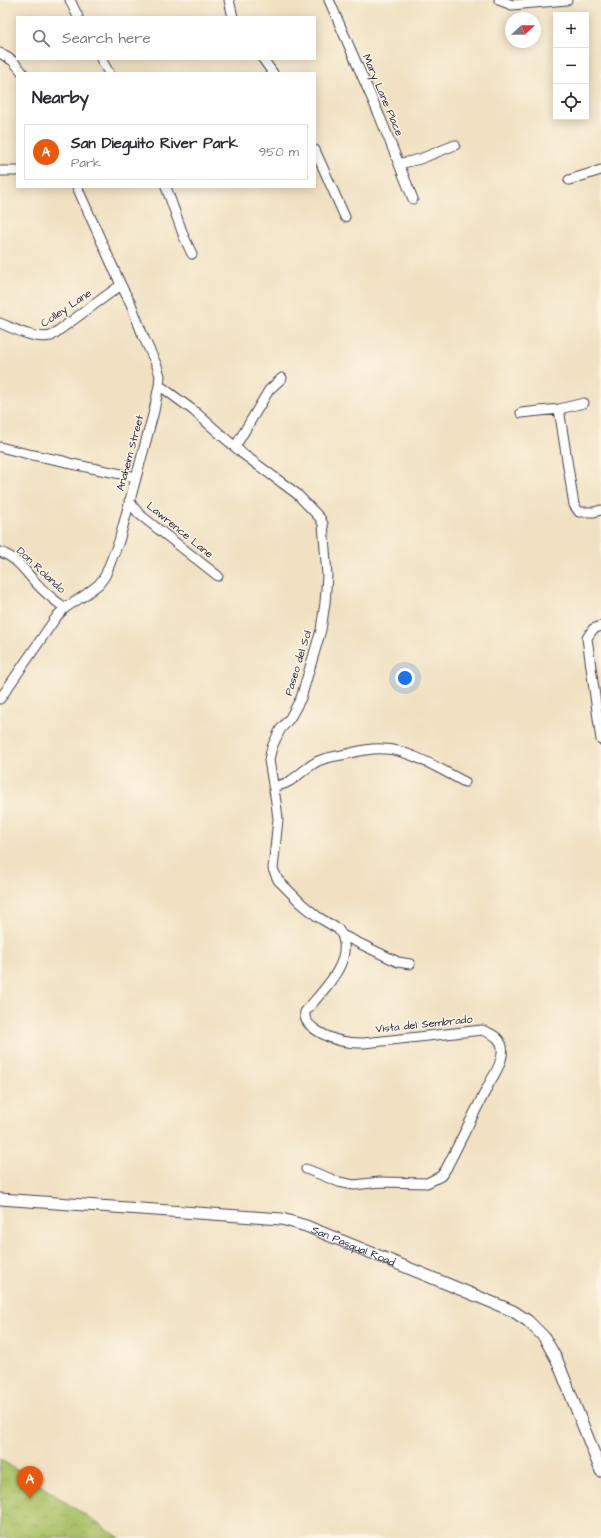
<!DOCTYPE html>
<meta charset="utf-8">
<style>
:root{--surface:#fff;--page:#f7f7f7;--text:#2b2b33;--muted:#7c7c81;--line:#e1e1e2;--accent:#ea580c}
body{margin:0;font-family:"Architects Daughter",sans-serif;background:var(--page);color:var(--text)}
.controls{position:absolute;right:12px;top:12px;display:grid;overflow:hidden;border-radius:0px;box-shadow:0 2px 10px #0003}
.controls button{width:36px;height:36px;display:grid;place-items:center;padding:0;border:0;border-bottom:1px solid var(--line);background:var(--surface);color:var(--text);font:20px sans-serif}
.compass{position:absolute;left:505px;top:12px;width:36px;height:36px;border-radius:50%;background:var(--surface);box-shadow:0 2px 10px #0003;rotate:69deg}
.you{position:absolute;left:405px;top:678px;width:14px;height:14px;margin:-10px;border:3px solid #fff;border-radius:50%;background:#1a73e8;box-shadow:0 0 0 6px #1a73e833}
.badge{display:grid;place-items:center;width:26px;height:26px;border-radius:50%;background:var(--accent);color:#fff;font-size:13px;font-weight:700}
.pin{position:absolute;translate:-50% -33px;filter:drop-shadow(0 1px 2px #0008)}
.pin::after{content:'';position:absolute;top:21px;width:14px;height:12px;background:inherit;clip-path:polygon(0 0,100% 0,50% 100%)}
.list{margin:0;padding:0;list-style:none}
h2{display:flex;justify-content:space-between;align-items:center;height:52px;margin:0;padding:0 16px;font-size:17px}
h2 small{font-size:13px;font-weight:400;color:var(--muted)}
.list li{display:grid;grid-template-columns:26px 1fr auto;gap:12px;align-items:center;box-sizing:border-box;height:56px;margin:0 8px 8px;padding:0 8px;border:1px solid var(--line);border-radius:0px}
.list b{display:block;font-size:15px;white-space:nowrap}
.list p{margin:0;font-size:13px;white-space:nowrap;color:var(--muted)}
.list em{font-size:13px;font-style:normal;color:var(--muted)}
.icon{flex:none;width:22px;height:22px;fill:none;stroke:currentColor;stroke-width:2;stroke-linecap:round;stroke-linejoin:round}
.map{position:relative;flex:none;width:601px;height:1538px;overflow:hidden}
.search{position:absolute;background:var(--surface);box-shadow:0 2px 10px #0003;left:16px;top:16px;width:300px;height:44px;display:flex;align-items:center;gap:10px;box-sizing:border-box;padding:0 14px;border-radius:0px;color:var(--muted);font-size:15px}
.panel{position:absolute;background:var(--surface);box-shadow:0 2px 10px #0003;left:16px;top:72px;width:300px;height:116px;border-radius:0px}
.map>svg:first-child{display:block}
</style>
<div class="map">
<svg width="601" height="1538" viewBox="0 0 601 1538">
<defs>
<pattern id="park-crowns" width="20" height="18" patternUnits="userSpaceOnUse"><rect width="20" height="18" fill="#aac267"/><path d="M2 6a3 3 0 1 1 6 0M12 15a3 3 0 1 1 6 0" fill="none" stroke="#92a65a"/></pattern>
</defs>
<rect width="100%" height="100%" fill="#fcf5e5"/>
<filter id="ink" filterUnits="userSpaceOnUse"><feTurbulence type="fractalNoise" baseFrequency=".025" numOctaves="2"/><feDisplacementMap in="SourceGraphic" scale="8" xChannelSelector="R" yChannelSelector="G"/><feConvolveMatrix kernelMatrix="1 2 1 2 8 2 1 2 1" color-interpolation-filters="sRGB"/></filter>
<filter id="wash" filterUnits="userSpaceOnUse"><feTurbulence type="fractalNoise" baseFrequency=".012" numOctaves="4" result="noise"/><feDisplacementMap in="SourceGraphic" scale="16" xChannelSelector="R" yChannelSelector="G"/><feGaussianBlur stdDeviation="0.9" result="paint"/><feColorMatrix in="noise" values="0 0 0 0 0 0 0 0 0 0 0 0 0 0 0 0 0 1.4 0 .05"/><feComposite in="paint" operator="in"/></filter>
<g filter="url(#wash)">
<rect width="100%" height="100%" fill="#f1e1c2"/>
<!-- park -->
<path fill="url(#park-crowns)" stroke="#667251" d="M0,1459L120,1538H0Z"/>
</g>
<g filter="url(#ink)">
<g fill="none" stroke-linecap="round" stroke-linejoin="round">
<!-- minor casing -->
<g stroke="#413f4f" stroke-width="11">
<path id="minor" d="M70,0L78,17
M229,0L233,17
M329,0L380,117L413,199
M499,0L512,5L567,0
M0,53L13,61L23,73
M101,59L109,73
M263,59L273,73
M315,150L345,217
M399,164L420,159L455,145
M0,171H17
M569,180L601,170
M166,187L184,237L192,254
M0,323C15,329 35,340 51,336L121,285
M159,385L194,411L243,454L297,494L320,518L323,524L327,575L325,603L321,630L301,698L290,718L280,730L272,747L269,760L276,802L278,819L273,869L278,880L302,904L318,917L338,929L342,935L398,962L410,964
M559,409L574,505L579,512H594L601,510
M521,413L559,409L584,403
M0,447L28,454L63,461L72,464L136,477
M235,447L269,390L282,378
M129,501L139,514L218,576
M0,552C16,557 25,571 36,583C44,592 54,600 65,608
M601,626L593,629L587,638L601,740
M0,699L57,616L65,608L85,595L99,584L105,576L119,541L154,411L159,385L160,376L157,366L143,336L131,304L121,285L77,187
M273,786C292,786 302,769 318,761C327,757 337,756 347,754C359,751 371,748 384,749C408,749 443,771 465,782
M306,1169L339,1182L354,1185L380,1182L427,1183L441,1176L446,1169L490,1082C497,1071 509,1051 498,1039C494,1034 487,1032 482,1030L364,1043C358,1043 353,1043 348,1042C334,1041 302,1028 305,1012C322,991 353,964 342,935"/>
</g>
<!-- major casing -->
<g stroke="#413f4f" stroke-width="13">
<g id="major">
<path id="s1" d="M0,1199L282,1219L306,1226L513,1311L528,1321L544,1337L557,1360L601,1471"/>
</g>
</g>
<!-- minor -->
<use href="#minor" stroke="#fff" stroke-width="9"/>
<!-- major -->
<use href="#major" stroke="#fff" stroke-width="11"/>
</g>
</g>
<g text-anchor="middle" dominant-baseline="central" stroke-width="3" stroke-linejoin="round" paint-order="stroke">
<!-- street labels -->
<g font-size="11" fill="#22223b" stroke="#fcf5e5">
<text transform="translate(383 95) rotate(67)">Mary Lane Place</text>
<text transform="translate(66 308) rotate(-34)">Colley Lane</text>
<text transform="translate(130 453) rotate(-75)">Anaheim Street</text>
<text transform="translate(180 530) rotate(39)">Lawrence Lane</text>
<text transform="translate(41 570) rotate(43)">Don Rolando</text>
<text transform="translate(298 663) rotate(-73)">Paseo del Sol</text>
<text transform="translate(424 1024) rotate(-6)">Vista del Sembrado</text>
<text stroke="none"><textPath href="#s1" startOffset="359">San Pasqual Road</textPath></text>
</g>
</g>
</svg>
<div class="controls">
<button>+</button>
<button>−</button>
<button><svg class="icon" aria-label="locate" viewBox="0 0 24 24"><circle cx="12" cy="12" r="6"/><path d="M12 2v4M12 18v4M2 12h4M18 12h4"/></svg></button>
</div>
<svg class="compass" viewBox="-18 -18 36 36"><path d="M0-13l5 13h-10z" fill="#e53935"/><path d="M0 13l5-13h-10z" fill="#7c7c81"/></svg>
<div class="you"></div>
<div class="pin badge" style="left:30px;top:1499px">A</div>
<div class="search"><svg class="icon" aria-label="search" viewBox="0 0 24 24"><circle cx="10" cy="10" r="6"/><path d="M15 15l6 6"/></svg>Search here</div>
<section class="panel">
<h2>Nearby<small></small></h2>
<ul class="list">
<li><span class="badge">A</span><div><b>San Dieguito River Park</b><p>Park</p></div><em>950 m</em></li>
</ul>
</section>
</div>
